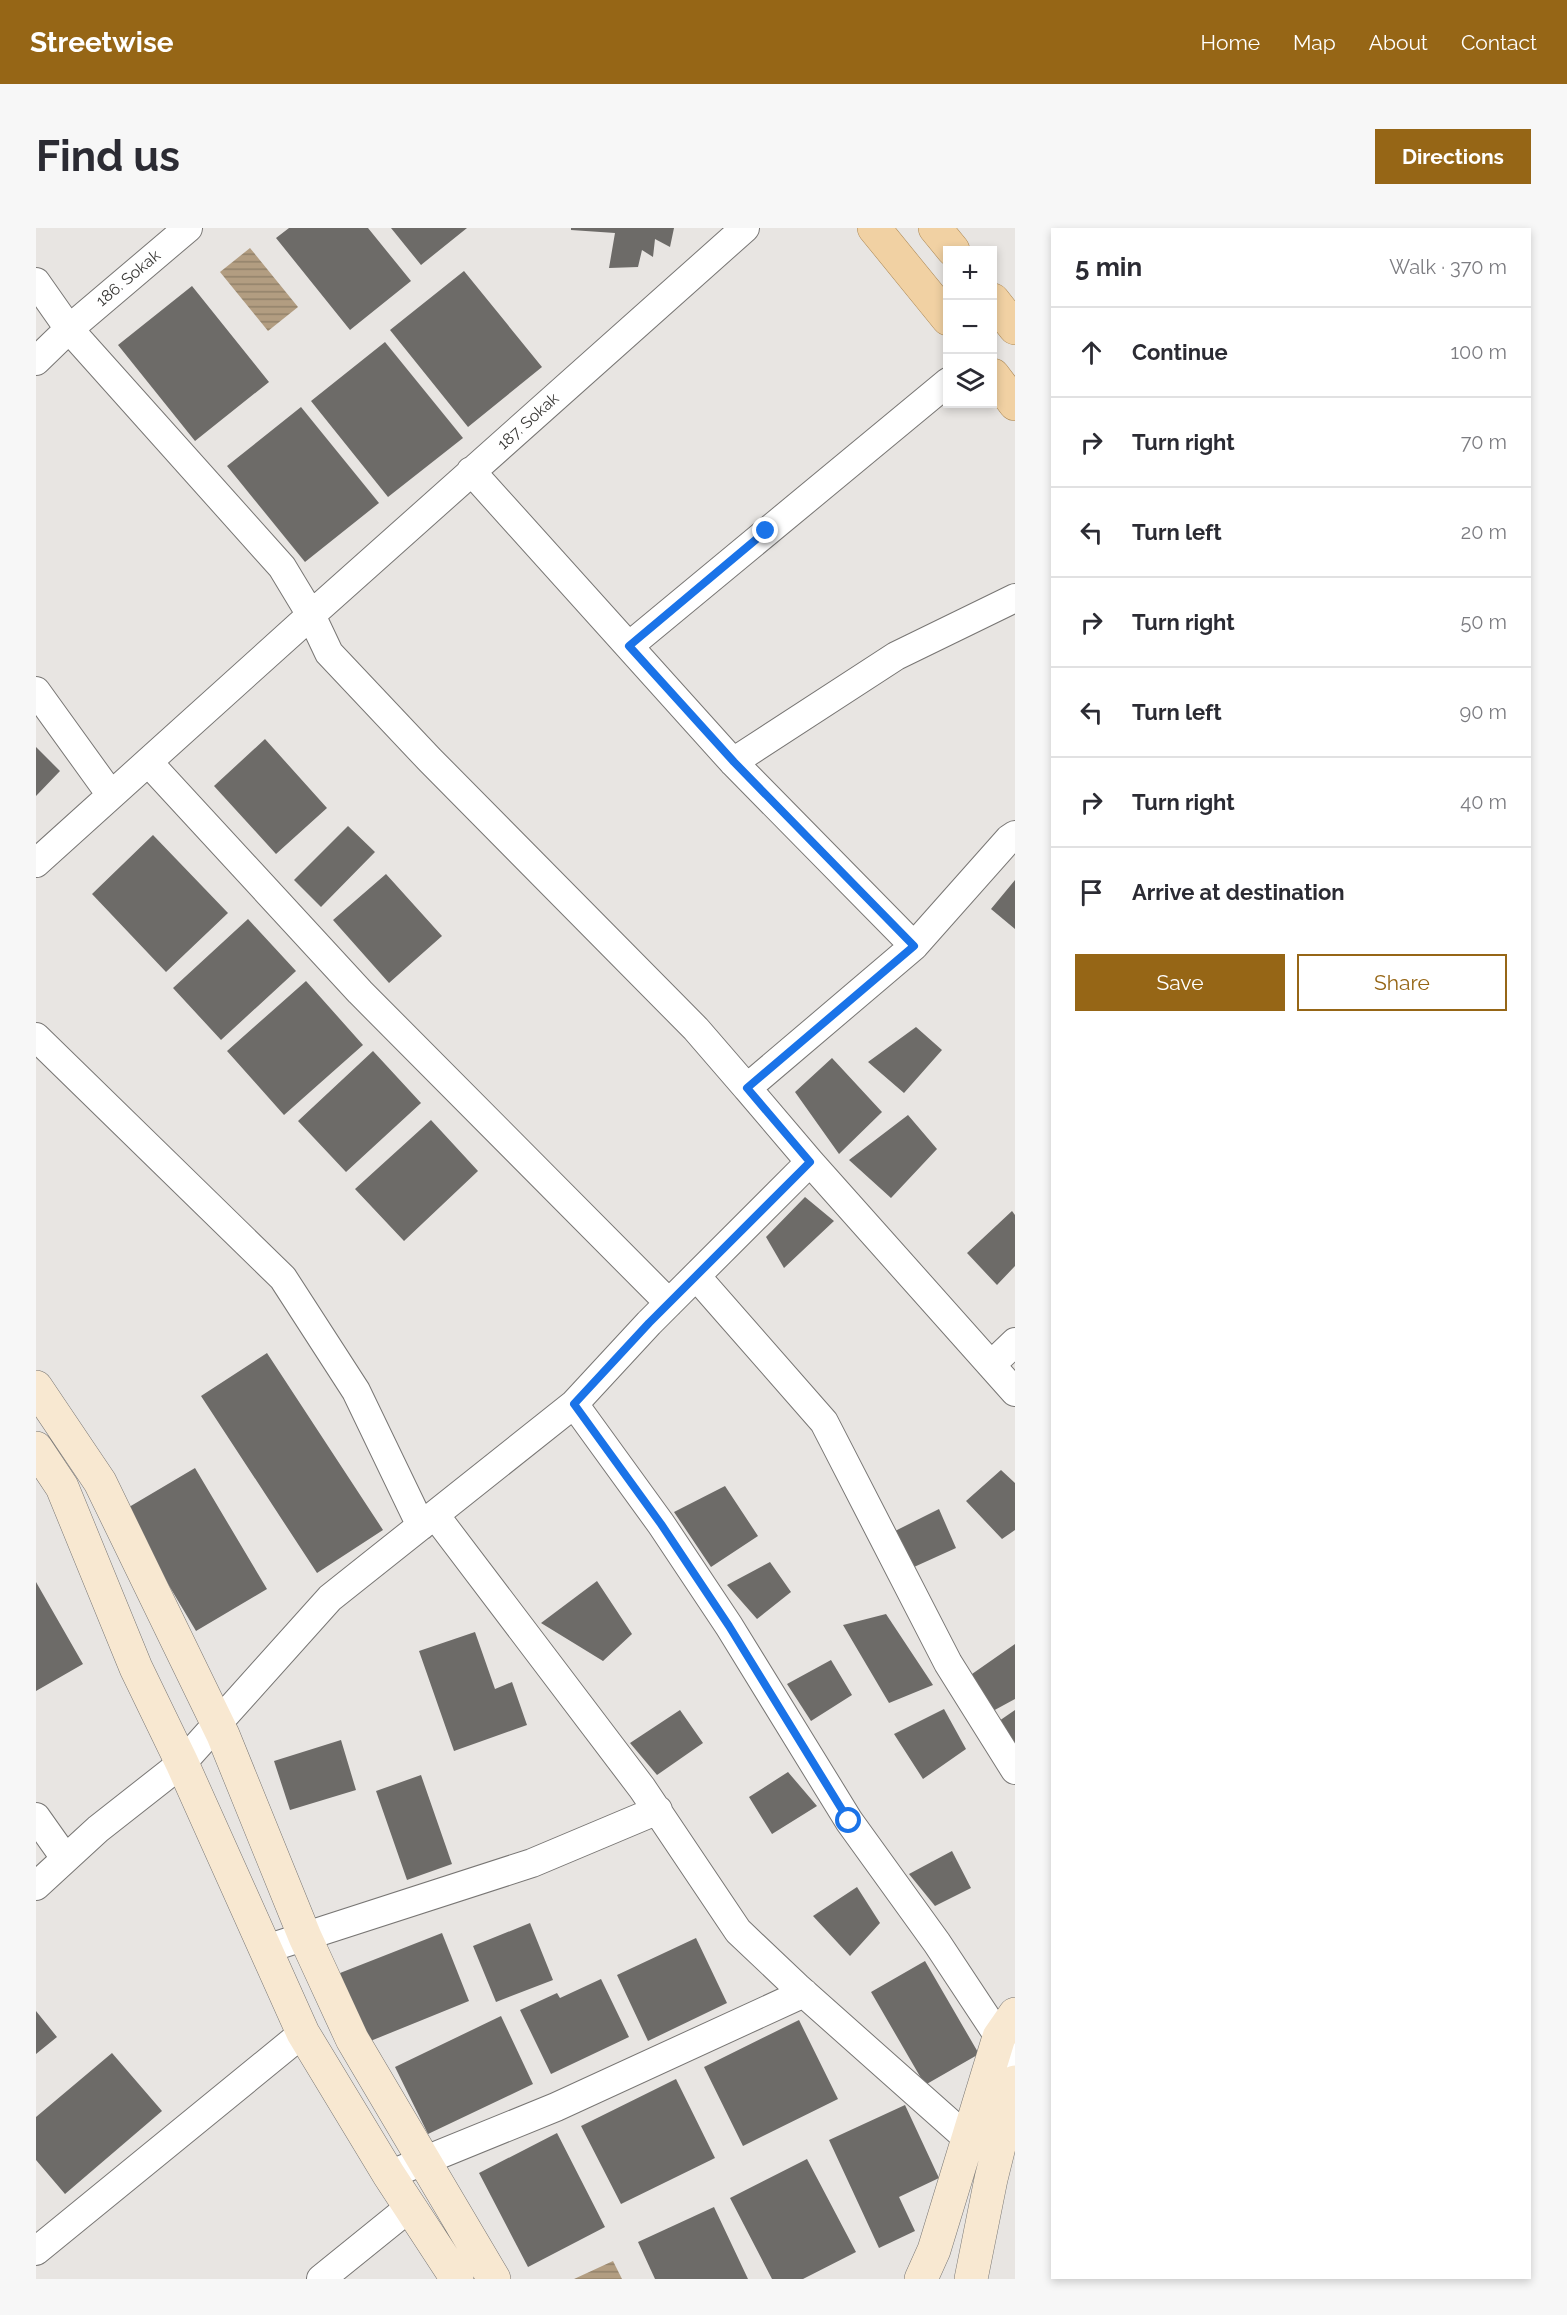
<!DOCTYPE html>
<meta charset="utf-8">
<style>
:root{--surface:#fff;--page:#f7f7f7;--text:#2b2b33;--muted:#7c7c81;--line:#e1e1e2;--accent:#966616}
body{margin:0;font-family:Raleway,sans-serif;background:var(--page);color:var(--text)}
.controls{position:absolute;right:18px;top:18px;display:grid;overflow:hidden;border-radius:0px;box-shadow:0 3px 9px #0003}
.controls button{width:54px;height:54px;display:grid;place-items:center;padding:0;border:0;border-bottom:2px solid var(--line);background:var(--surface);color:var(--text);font:30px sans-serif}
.stop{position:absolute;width:18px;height:18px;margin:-14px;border:4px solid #1a73e8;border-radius:50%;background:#fff}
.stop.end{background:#1a73e8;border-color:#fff;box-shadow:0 2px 6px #0008}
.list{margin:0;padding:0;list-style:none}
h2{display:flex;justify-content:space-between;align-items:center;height:78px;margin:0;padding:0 24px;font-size:26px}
h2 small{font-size:20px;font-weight:400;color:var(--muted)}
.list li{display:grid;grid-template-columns:39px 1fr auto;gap:18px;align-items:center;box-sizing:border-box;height:90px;padding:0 24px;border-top:2px solid var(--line)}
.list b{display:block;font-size:22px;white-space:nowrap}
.list em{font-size:20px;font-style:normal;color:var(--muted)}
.actions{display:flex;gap:12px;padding:18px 24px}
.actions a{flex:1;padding:14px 0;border:2px solid var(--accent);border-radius:0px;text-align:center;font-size:21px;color:var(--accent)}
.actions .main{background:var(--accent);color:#fff}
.icon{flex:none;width:33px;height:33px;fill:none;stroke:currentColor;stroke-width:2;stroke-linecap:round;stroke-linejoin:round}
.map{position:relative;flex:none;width:979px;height:2051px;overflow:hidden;border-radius:0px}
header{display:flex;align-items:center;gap:36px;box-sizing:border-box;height:84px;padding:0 30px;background:var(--accent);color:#fff}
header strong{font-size:28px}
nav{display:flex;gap:33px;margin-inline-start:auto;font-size:21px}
.intro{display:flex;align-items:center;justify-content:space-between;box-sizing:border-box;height:144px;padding:0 36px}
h1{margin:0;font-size:42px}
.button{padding:15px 27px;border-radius:0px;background:var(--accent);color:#fff;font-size:21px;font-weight:700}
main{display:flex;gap:36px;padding:0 36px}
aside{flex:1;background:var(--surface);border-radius:0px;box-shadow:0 3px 9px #0003}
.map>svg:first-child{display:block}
</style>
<header>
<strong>Streetwise</strong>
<nav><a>Home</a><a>Map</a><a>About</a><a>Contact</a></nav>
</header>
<div class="intro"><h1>Find us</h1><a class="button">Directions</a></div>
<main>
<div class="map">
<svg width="979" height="2051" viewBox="0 0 979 2051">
<defs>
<pattern id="water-rules" width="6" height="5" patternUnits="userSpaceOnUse" patternTransform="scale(1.5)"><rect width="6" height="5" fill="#b29d81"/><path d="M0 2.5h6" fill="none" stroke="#92816a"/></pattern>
</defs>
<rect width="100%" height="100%" fill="#e8e5e2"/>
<!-- water -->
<path fill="url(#water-rules)" d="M214,20L262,79L232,103L184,44Z
M577,2033L586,2051H538Z"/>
<!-- building -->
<path fill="#6d6b68" d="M253,0H332L375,53L314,102L240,10Z
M355,0H431L385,37Z
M535,0H638L634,19L619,11L617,29L606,22L602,39L573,40L579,5L535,2Z
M428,43L506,139L432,199L354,102Z
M156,58L233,154L159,213L82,117Z
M349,114L427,210L352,269L275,173Z
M265,179L343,275L269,334L191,238Z
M229,511L291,580L240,626L178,558Z
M0,519L24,543L0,568Z
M312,598L339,624L285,679L258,652Z
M117,607L192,685L130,744L56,666Z
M350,646L406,708L353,755L297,692Z
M979,652V701L955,681Z
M212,691L260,743L185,812L137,760Z
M270,753L327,817L248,887L191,823Z
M880,799L906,822L868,865L832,834Z
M337,823L385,875L310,944L262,893Z
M796,830L846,884L803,926L759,864Z
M872,887L901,921L855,970L813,932Z
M395,892L442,943L368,1013L319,961Z
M769,969L798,993L748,1040L730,1009Z
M976,983L979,987V1038L961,1057L931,1025Z
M231,1125L347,1302L281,1345L165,1168Z
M159,1240L231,1361L160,1403L88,1282Z
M965,1242L979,1255V1302L966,1311L930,1273Z
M689,1258L722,1308L675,1339L638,1284Z
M903,1281L920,1320L878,1339L855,1305Z
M734,1334L755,1364L721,1391L691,1357Z
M561,1353L596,1406L567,1433L505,1395Z
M0,1354L47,1436L0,1463Z
M850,1386L897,1457L853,1475L807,1397Z
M439,1404L459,1461L476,1454L491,1497L418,1523L383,1423Z
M979,1416V1471L955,1484L936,1446Z
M795,1432L816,1467L775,1493L751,1456Z
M908,1481L930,1521L887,1551L858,1506Z
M644,1482L667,1515L621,1547L594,1515Z
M979,1482V1518L963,1493Z
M305,1512L320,1562L254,1582L238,1533Z
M752,1544L781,1578L736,1606L713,1569Z
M385,1547L416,1636L371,1652L340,1563Z
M916,1623L935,1660L899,1678L873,1646Z
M821,1659L844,1695L814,1728L777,1688Z
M494,1695L517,1752L460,1774L437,1718Z
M406,1705L433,1773L332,1814L304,1745Z
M660,1710L691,1775L612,1813L581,1747Z
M889,1733L943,1826L889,1857L835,1764Z
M565,1751L593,1809L515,1846L484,1782L521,1765L524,1770Z
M0,1783L21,1809L0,1826Z
M465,1788L497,1856L392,1906L359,1839Z
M763,1792L802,1871L707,1918L668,1839Z
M76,1825L126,1883L29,1966L0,1932V1889Z
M640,1851L679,1930L585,1976L545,1898Z
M869,1877L903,1950L863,1969L879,2003L843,2020L793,1912Z
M521,1905L569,1999L492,2039L443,1945Z
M771,1931L820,2024L767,2051H736L694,1970Z
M678,1979L712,2051H619L602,2014Z"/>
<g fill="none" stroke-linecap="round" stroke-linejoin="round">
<!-- street casing -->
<g stroke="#787674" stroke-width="30">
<path id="street" d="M0,54L33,101L246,339L275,387L293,425L394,532L660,801L711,860L878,718L697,534L435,243
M0,133L33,101L152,0
M593,418L912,154
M0,463L75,567
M112,534L324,764L633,1075
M697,534L860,428L979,370
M0,635L275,387L709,0
M878,718L973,611L979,607
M0,809L247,1050L320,1163L385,1298
M774,934L979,1164
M660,1048L788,1194L912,1435L979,1542
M955,1137L979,1114
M538,1176L625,1296L693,1398L813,1593L901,1715L979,1833
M399,1287L606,1560L702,1703L761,1759L932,1911
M0,1589L29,1630
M0,1658L62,1601L146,1535L294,1370L538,1176L613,1095L774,934L711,860
M230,1721L496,1635L622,1582
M353,1947L520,1879L768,1765
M0,2023L267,1805
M285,2051L374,1979"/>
</g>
<!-- secondary casing -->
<g stroke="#787674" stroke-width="34">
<path id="secondary" d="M0,1159L64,1254L187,1507L269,1709L316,1811L458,2051
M0,1220L26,1259L100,1440L146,1535L267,1805L353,1947L421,2051
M885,2051L898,2022L963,1809L979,1786
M935,2051L955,1951L979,1854"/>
</g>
<!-- primary casing -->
<g stroke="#aa8754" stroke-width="34">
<path id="primary" d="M838,0L912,91
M899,0L917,22
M957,72L979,100
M957,147L979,176"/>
</g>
<!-- street -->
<use href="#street" stroke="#fff" stroke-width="28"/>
<!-- secondary -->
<use href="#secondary" stroke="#f8e8d1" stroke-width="33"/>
<!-- primary -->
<use href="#primary" stroke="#f1d1a3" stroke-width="33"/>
</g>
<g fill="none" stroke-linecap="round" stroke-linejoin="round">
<!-- route -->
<path stroke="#1a73e8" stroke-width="8" d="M730,303L593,418L698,534L878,718L711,860L774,934L613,1095L538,1176L625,1296L693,1398L813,1593"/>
</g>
<g text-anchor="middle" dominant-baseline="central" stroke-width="6" stroke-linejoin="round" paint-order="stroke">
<!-- street labels -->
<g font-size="16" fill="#383735" stroke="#fff">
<text transform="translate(92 50) rotate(-40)">186. Sokak</text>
<text transform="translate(492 193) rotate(-42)">187. Sokak</text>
</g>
</g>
</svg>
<div class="controls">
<button>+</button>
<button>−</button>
<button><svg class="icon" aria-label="layers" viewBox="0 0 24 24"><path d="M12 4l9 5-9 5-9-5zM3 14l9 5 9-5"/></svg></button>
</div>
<div class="stop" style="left:813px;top:1593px"></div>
<div class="stop end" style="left:730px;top:303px"></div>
</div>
<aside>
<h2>5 min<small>Walk · 370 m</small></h2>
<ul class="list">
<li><svg class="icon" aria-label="ahead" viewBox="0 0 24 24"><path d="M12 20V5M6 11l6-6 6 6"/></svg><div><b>Continue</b></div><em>100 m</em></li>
<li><svg class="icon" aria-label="right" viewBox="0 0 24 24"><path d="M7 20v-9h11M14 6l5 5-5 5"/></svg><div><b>Turn right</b></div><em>70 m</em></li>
<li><svg class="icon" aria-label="left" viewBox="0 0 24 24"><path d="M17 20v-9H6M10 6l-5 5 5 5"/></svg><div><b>Turn left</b></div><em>20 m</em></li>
<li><svg class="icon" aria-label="right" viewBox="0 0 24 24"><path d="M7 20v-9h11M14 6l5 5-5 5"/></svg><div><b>Turn right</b></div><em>50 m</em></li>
<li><svg class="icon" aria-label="left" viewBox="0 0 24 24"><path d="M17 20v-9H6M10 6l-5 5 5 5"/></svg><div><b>Turn left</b></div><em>90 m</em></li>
<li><svg class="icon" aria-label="right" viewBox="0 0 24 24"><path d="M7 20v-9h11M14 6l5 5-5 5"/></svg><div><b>Turn right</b></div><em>40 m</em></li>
<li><svg class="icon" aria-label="arrive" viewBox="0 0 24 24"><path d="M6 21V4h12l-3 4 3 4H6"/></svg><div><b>Arrive at destination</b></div></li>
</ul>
<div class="actions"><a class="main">Save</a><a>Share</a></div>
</aside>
</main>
